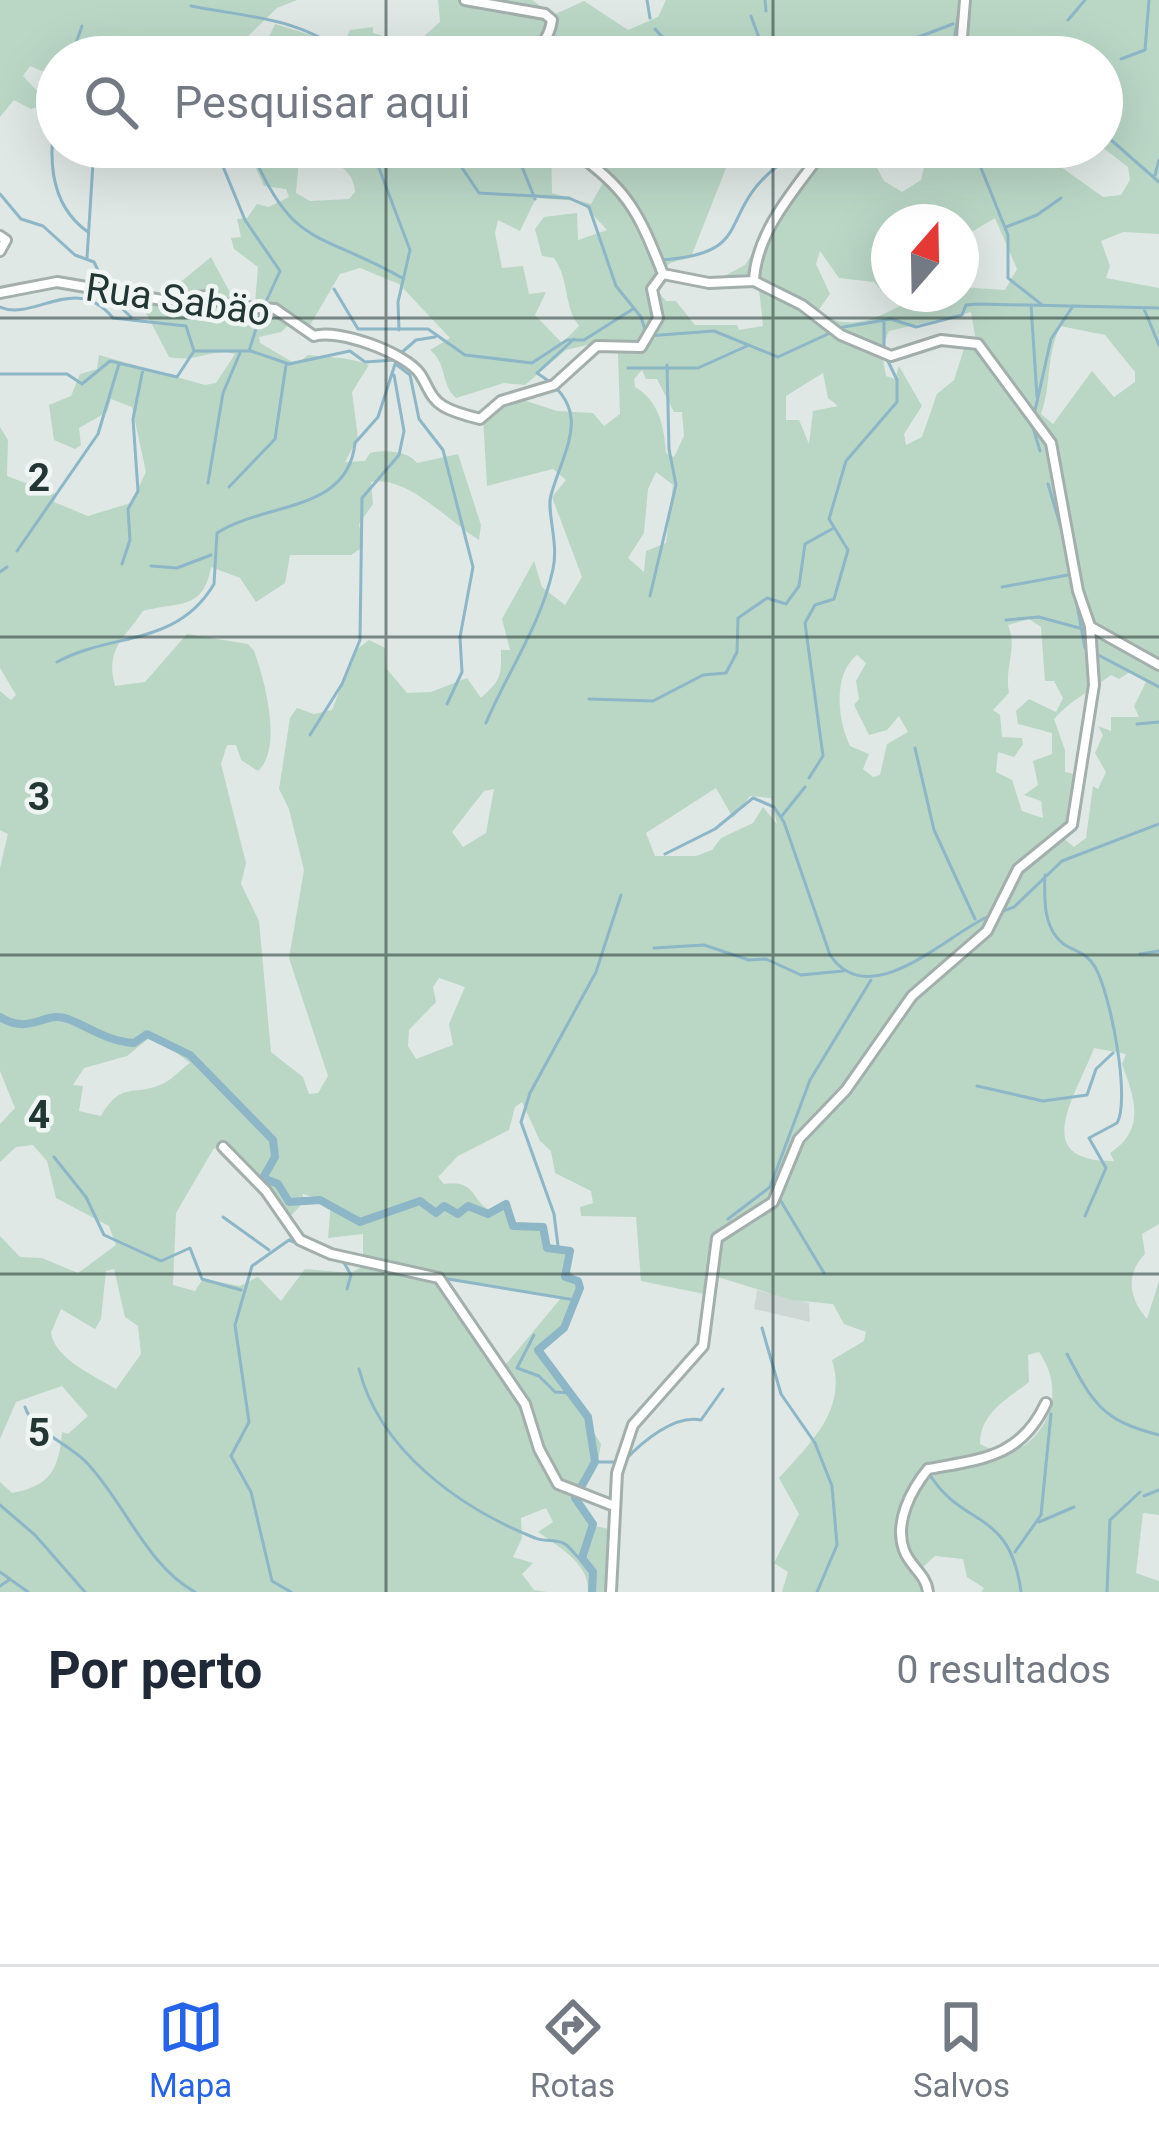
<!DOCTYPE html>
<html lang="pt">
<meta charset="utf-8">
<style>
:root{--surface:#fff;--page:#f6f6f7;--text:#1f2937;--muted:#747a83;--line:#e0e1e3;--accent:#2563eb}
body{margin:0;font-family:Roboto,sans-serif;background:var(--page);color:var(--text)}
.compass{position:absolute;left:871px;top:204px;width:108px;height:108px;border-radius:50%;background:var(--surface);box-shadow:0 12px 48px #0002;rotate:20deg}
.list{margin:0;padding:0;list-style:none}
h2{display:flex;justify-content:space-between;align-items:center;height:156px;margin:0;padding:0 48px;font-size:51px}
h2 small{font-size:39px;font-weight:400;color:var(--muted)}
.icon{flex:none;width:66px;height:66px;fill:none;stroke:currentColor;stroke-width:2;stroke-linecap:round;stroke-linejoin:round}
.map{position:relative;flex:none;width:1159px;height:1592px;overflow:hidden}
.search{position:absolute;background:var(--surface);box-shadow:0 12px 48px #0002;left:36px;right:36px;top:36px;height:132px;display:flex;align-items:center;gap:30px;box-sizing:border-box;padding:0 42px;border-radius:66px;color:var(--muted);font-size:45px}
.sheet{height:372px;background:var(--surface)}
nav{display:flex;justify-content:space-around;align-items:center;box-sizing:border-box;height:168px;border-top:3px solid var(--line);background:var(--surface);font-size:33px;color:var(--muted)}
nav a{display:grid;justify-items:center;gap:6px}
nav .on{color:var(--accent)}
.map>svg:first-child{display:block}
</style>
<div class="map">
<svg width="1159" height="1592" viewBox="0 0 1159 1592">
<rect width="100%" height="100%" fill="#dfe8e5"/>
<!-- built -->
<path fill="#cdd8d4" d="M757,1290L809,1303L810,1322L754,1309Z"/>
<!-- green -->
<path fill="#bad7c6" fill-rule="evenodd" d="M0,0H297L277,8L241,43V52L226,57H57V77L30,66L23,76L39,93L40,106L31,109L14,100L0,117Z
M438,0H532L553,15L584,1L628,30L658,17L666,0H1159V234L1123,232L1101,241L1110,266L1106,278L1159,288V1224L1142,1234L1145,1254C1125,1274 1129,1299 1147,1319L1159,1281V1515L1143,1513L1136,1573L1159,1581V1592H981L984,1588L967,1577L963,1559L935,1556L922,1568L927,1592H782L788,1572L774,1563L799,1514L779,1478C809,1444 848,1410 832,1360L864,1341L866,1332L844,1324L833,1304L792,1300L708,1274L709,1295L641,1281L636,1217L581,1216L580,1207L593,1203L591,1191L555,1173L551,1151L540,1141L522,1102L515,1107L509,1130L458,1156L438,1177L444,1184C475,1179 472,1200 488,1209L509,1204L513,1222L546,1227L548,1247L570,1251L567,1268L581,1284L556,1338L544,1342L542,1349L601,1444L598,1461L577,1502L595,1526L614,1530L611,1592H588C590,1564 559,1547 538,1532L553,1522L546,1508L521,1518L522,1538L513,1557L533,1563L522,1574L534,1590L547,1592H0V1482L12,1493C50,1486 59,1470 62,1432L68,1434L88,1416L62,1386L16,1402L0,1439V1236L20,1257L42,1258L78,1273L116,1245L109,1226L56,1198L47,1161L33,1145L16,1147L0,1162V1124L15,1108L0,1071V868L8,834L0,830V691L11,700L16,695L0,668V427L8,440L7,476L57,495L54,502L88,516L131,503L146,472L132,407L111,399L107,412L79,428L81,445L75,449L54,440L49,405L71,396L80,374L97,369L99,355L205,385L216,383L235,354C212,347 199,363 169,357L146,313L150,299L180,295L177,285L211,257L235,302L241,307L255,303L258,267L234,249L231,238L241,237L237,219L247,218L257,204L269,207L289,197L286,189L264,186L246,147H300L296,193L310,201L349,199L355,192C354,166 329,163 315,147H551L552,193L591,204L604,181L572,147H768L764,155L754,150L730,158L691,257L670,263L650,282L666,301H676L695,325H737L739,330L763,326L759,289L717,280L745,265L820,147H866L884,181L902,192L921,180L929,147H1033L1103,197L1121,195L1130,180L1128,167L1102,147V57H246L264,47L275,24L343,45L350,30L373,27V33L402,41L406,36L422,38L440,22ZM536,198L580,201L607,230L578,240L577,213L544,217L535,229L542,256L554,258C570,281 563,305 579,326L562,343L535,315L546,292L529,294L523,266L502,268L495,233L498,220L520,231ZM995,218L1017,269L1005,290L961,287L951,302C906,278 876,348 817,312L830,294L816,264L820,251L839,278L874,282L882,291L889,289V222H961V253L965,236ZM360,268L399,284L450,338L430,350C448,364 440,384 456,398L504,383L525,385L566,350L612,339L618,355L620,414L604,426L593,413L557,411L514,397L483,417L487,486L553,469L566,480L552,497L582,577L565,605L542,587L534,561L502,619L510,650H501C501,676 502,679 481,698L467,678L431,692L407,693L386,668L385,648L369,640L355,651L332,710L314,714L297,708L290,718L279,789L289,809L304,870L289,958L328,1076L318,1093L309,1094L303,1077L271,1052L259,921L241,884L246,863L221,764L227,745H236L241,760L258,771C283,749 265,680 254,651L248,644L187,634L145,682L115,686C105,649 124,639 143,611C180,601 203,611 211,567L240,578L256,602L285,583L290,555H351L363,547L359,524L373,504L371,482C407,475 448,521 479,540L481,525L458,454L417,463C409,451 385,449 370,453L365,461L345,462L358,438L352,392L369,365C348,357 328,357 308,355L296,364L260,343L259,337L281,332L294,320L309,327L340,274ZM971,312L976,341L965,346L954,380L937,394L922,437L906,445L904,434L922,406L899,366L895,379L886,376L881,350L889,331ZM1060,326L1105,335L1135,372V382L1114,397L1092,371L1053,424L1041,414C1052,383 1045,361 1060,326ZM642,370L646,379H657L674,412H682L684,436L674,457L666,453C664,426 659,401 635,387L634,379ZM823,373L828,398L838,406L813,411L809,444L799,420H786V396ZM656,472L673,485L666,543L646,551L644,572L628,558L644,533L648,489ZM1029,619L1041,627L1045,681H1054L1063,698L1056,712L1029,699L1016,711L1018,724L1052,733V754L1033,761L1038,785L1024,795L1041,801L1043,818L1022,811L1012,780L996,772L998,752L1014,757L1023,744L1022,738L1002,737L1000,715L993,710L1009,693C1004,666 1018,649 1008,625ZM857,655L866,663L856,681L859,699L854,705L869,735L887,730L899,716L908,732L887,744L880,775L873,777L863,769L869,754L850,746C838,721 832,675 857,655ZM1130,672L1146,682L1134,706L1139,717H1111V731L1098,726L1103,735L1095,753L1106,772L1098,789L1093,786L1086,838L1074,847L1062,837L1078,803L1079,775L1065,772V750L1054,719C1071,700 1090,691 1111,675L1119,679ZM716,788L733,818L750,796L771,798L777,824L763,807L753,823L721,838L712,850L696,856H655L646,833ZM494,789L486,833L463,847L452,832L484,791ZM439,978L465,987L449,1024L453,1045L416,1059L408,1046L409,1030L436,1002L433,987ZM153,1035L190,1063C181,1069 175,1077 166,1082C135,1099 123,1078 101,1116L79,1111L83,1086L73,1085L84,1068L127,1056ZM1094,1048L1126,1054L1122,1064C1134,1097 1147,1129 1110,1153L1114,1161C1028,1162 1076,1096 1094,1048ZM214,1148C245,1159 264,1200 283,1224L302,1204L303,1194L331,1202L328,1238L363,1234V1260L370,1262L351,1273L305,1269L281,1301L258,1277L240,1286L203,1279L195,1291L173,1285L176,1213ZM114,1269L125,1317L138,1326L141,1354L116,1389C95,1376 55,1359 51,1333L61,1309L95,1329L101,1319L106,1271ZM439,1277L561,1297V1298L502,1369ZM1039,1352C1061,1383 1056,1422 1024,1446L995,1451L980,1444C980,1413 1006,1400 1029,1382L1028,1355Z"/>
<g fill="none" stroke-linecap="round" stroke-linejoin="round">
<!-- stream -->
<path stroke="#8db6c7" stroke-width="3" d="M647,0L650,18
M765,0L766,11
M961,0L953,46L962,57
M191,6C245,17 303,17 348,57
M751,16L766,57
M1068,20L1085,0
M655,29L681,57
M71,57L82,26
M890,57L908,41L953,24
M1121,59L1145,50L1149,0
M57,107C48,153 47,203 88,232
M1102,132L1159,182
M215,147L245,220L280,271L265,304
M250,147C293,251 319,230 404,279
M371,147L410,250L398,302L399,330
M448,147L479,193L569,198L589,207L616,286L641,317L647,336L714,331L778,357L830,333
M514,147L535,199
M990,147L979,163L1008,235V278L1041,304
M1155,175L1159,160
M0,194L21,219L43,226L75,255L94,262L112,299L131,317
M1006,227L1037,215L1061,198
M87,258L94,147
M660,260C759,254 714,214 780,164L782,147
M334,289L358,329H428L465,355L532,363L567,340H584L633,309
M1031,305L1037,397
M0,307C34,322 76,272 113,318L186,326L194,351
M1144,309L1159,345
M838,328L891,319L916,327L962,315L966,305L978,304L1159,308
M884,348V322
M194,351H251L289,364L350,351L365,362L395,360
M249,351L261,313
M401,353L416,340L435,337
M397,365L410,375L419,419L443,450L473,567L460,637L462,672L447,704
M628,368H698L747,346
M0,374H67L82,384L110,361L177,377L194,351
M1034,415L1051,339L1073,306
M1032,424L1040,451
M208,483L223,393L240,353
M1048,484L1065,541
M229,487L275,439L286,365
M17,551L98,434L119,364
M1069,562L1085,648L1159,687
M122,564L130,540L128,509L138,491L133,419L143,369
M151,566L177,568L211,555
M0,572L7,567
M1002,587L1068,575
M650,596L676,485L669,449L667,365
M1006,620L1039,617L1083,629
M57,662C112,632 177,647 214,584L217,533C265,502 348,513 355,443L378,417L396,361
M589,699L653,701L703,675L726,673L737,652L738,618L767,598L786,604L799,586L805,544L832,529
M486,723C508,671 541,625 553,569C559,543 546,510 551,495C565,446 595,409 537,373L574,339
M1137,724L1159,722
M310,735L342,684L360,640L362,498L399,455L404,431L394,375
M915,748L934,830L975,919
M809,778L823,756L805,623L815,605L834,599L848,550L829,519L846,461L897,402V380L886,357
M781,817L805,787
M665,854L715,829L753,798L774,807L784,822L830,955C870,1014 946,935 989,916
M1045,875C1044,898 1043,930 1065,945C1077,952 1088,954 1095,967C1110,992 1131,1099 1117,1123L1089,1138L1106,1168L1085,1216
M998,913L1014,907L1062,861L1159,824
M654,948L704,945L749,960L766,959L801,975L843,971
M1140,954L1159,951
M977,1086L1043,1101L1087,1095L1096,1069L1113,1053
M54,1157L86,1197L104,1235L161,1261L190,1248L202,1279L241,1290
M779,1198L824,1273
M223,1217L269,1250
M728,1219L770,1187L810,1080L871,980
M558,1246L554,1214L521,1122L530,1093L596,972L621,895
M342,1259L351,1275L347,1289
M442,1278L575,1300
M762,1328L781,1394L815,1443L832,1486L837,1545L817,1592
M534,1335L517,1368L539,1376L555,1392L570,1393
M1067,1354C1093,1404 1103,1421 1159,1435
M359,1369C380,1451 460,1508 535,1538C544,1542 555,1539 563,1543C571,1546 574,1556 583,1561
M25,1407C33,1432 70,1444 87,1463C125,1503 147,1566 195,1592
M624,1461C643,1441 675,1414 701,1420L723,1389
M595,1462H615
M928,1472C963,1530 1010,1507 1021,1592
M1144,1496L1159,1490
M0,1505L35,1535L85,1592
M1039,1522L1074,1507
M1015,1552L1041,1515L1051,1414
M0,1572L28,1592
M0,1586L9,1580
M291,1592L272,1581L251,1492L231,1456L249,1422L235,1325L252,1266L289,1240L316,1251
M1107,1592L1110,1520L1140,1492"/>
<!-- river -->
<path stroke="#8db6c7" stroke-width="8" d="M0,1017C31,1036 44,1010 68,1019C91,1028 109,1042 134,1043L147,1034L190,1055L273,1140L275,1157L263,1178L278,1184L289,1202L320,1200L360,1222L420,1201L436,1213L444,1206L458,1214L468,1206L488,1214L506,1204L513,1226L543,1227L547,1248L570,1251L565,1277L578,1281L580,1288L564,1328L538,1350L588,1417L595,1462L575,1498L593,1524L582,1558L593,1572L592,1592"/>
<!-- minor casing -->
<g stroke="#a3afac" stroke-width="14">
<path id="minor" d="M465,0L545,14L552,20C549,40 540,47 524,57
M944,57L961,50L965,0
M568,147C627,189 637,208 663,274
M0,236L6,240L0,251
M663,274L709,283L754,281
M754,281C756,230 798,186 826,147
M0,293L57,282L162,300L208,296L229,306L275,309L314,336C337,328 406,353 420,374C428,386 430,398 443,406C453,412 468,416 480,419L501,401L554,385L597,346L641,347L658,318L652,289L663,274
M1091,627L1159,665
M223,1147L266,1191L300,1240L331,1254L439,1278L525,1404L539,1449L558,1484L614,1506
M611,1592L617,1473L633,1425L703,1346L717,1238L773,1202L799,1139L846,1090L912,996L987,931L1018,869L1072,825L1094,685L1090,626L1078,591L1051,443L978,344L941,340L891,356L841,335L802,305L754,281
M928,1592C926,1574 910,1567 904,1550C894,1522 911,1490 928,1469C983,1459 1021,1457 1046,1403"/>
</g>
<!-- minor -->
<use href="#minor" stroke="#fff" stroke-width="8"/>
</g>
<!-- grid -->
<path fill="none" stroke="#223633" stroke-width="3" stroke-opacity="0.55" d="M386,0V57M773,0V57M386,147V1592M773,147V1592M0,318H1159M0,637H1159M0,955H1159M0,1274H1159"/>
<g text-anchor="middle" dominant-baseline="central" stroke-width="9" stroke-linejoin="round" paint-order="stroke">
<!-- street labels -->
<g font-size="39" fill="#223633" stroke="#eff5f3">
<text transform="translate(178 300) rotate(8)">Rua Sabäo</text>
</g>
</g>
<g font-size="39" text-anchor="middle" font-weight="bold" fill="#223633" stroke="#eff5f3" stroke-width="9" stroke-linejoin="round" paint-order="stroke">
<text x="39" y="491">2</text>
<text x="39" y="810">3</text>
<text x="39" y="1128">4</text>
<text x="39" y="1446">5</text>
</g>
</svg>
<svg class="compass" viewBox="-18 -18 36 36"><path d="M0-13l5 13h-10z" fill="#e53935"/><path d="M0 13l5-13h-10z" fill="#747a83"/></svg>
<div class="search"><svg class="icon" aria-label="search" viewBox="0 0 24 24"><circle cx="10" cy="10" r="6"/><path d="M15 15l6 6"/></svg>Pesquisar aqui</div>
</div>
<section class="sheet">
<h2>Por perto<small>0 resultados</small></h2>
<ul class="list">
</ul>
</section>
<nav>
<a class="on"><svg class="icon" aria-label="map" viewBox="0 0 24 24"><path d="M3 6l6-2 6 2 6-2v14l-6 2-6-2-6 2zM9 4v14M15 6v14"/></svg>Mapa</a>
<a><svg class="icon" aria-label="directions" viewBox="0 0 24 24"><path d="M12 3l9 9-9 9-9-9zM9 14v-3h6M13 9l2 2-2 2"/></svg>Rotas</a>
<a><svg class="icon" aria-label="saved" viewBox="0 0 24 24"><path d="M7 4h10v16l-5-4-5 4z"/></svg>Salvos</a>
</nav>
